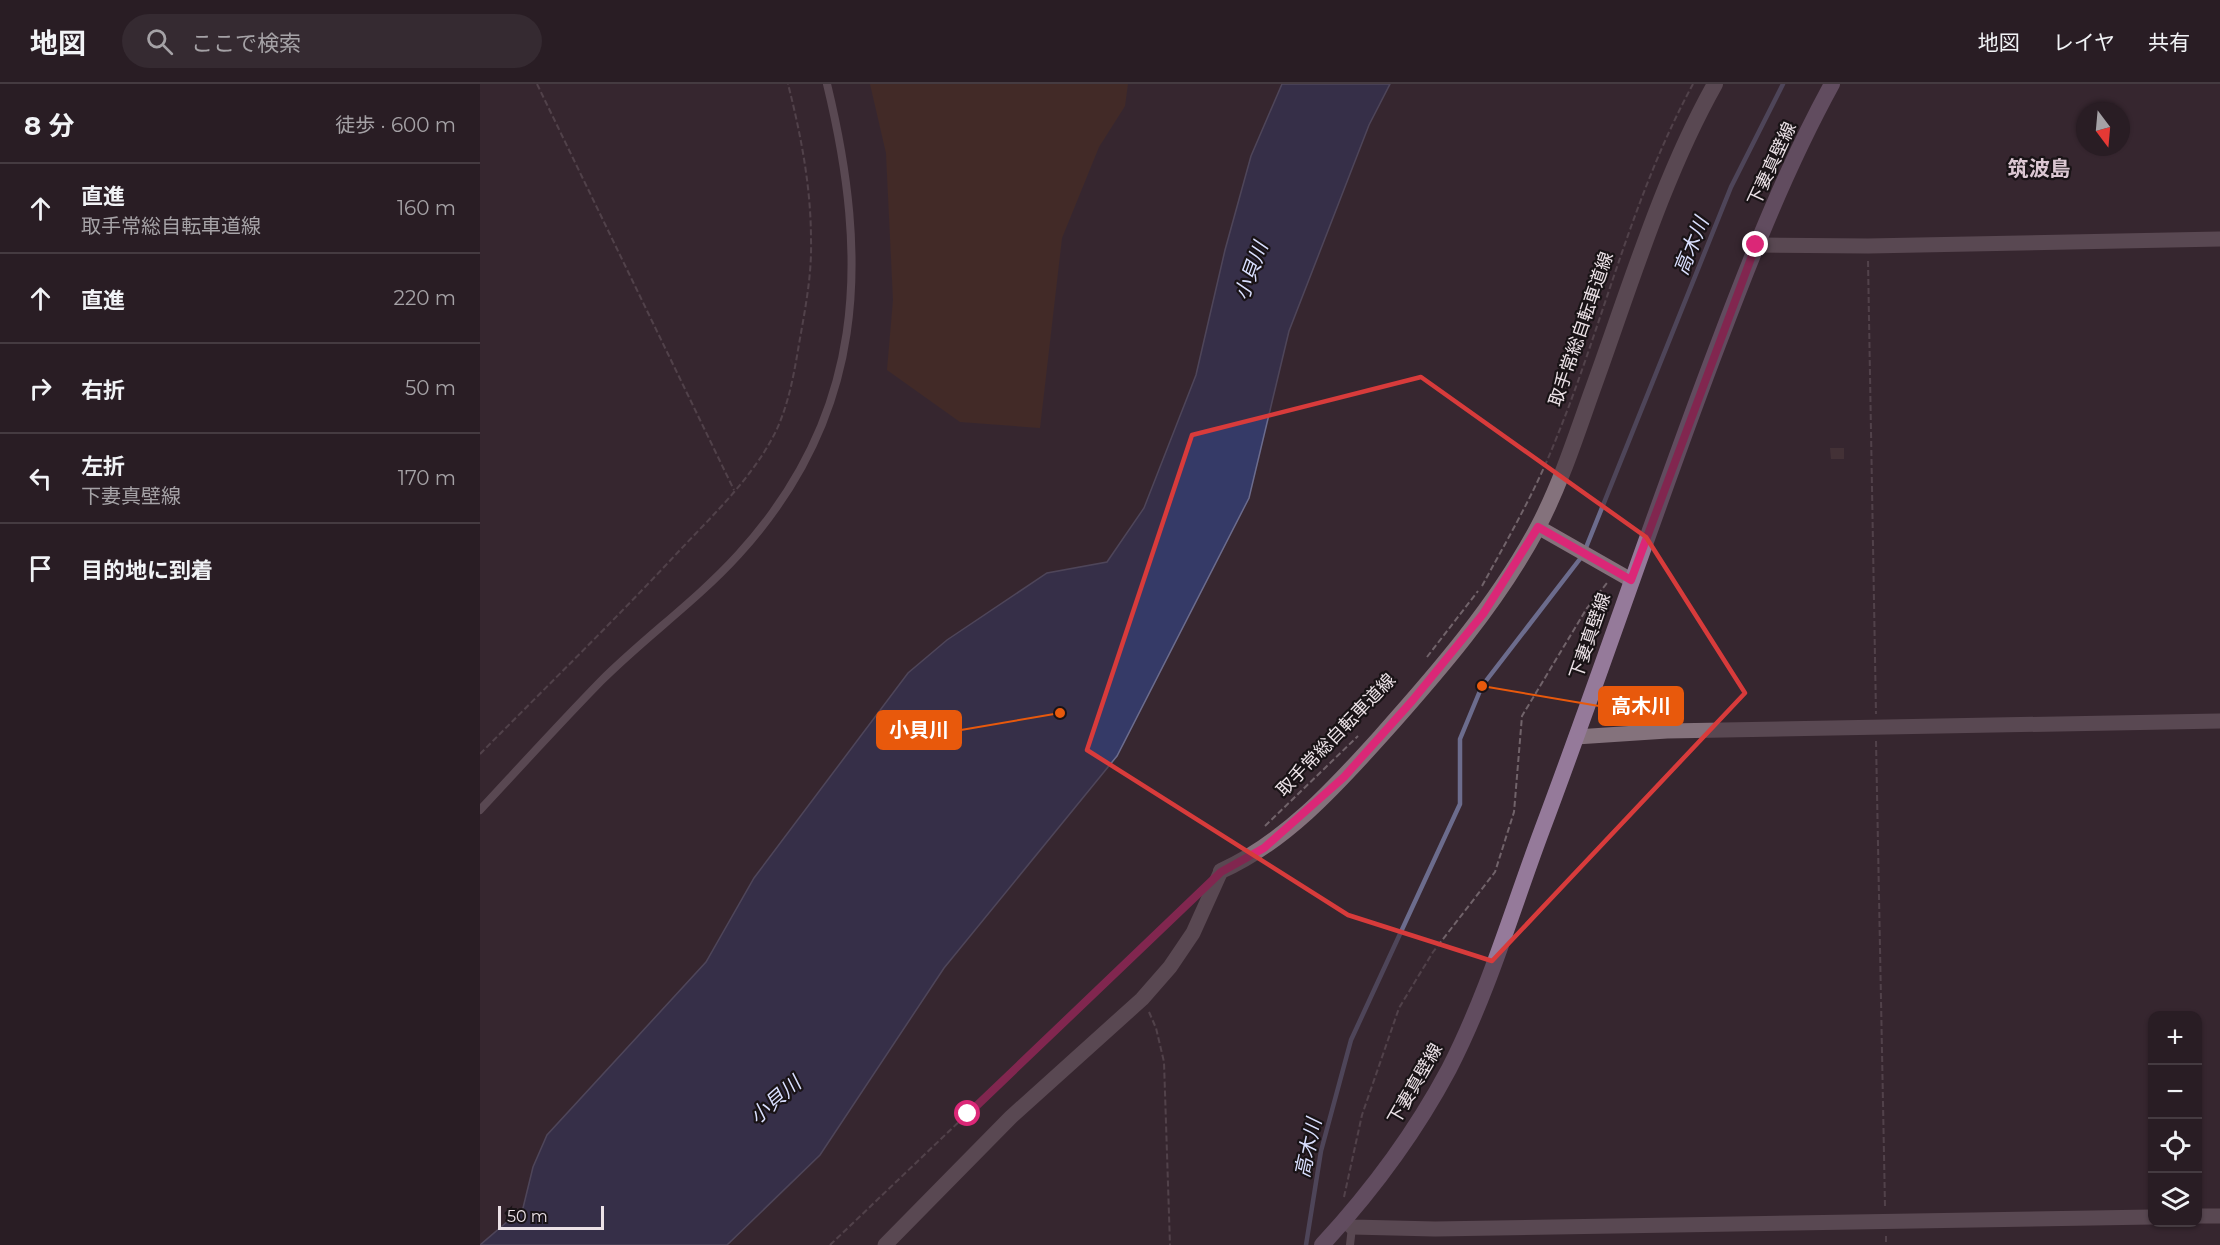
<!DOCTYPE html>
<html lang="ja">
<meta charset="utf-8">
<style>
:root{--surface:#291d24;--page:#352a31;--text:#f1f3f6;--muted:#a5a2a6;--line:#453b41}
body{margin:0;font-family:Montserrat,"Noto Sans JP",sans-serif;background:var(--page);color:var(--text)}
.controls{position:absolute;right:18px;bottom:18px;display:grid;overflow:hidden;border-radius:12px;box-shadow:0 2px 4px #0004}
.controls button{width:54px;height:54px;display:grid;place-items:center;padding:0;border:0;border-bottom:2px solid var(--line);background:var(--surface);color:var(--text);font:30px sans-serif}
.compass{position:absolute;left:1596px;top:18px;width:54px;height:54px;border-radius:50%;background:var(--surface);box-shadow:0 2px 4px #0004;rotate:164deg}
.scale{position:absolute;left:18px;bottom:15px;width:106px;box-sizing:border-box;padding-left:6px;border:3px solid #ece2e7;border-top:0;font-size:16px;line-height:21px;white-space:nowrap;color:#ece2e7;-webkit-text-stroke:4px #191316;paint-order:stroke}
.stop{position:absolute;width:18px;height:18px;margin:-14px;border:4px solid #db2777;border-radius:50%;background:#fff}
.stop.end{background:#db2777;border-color:#fff;box-shadow:0 2px 6px #0008}
.list{margin:0;padding:0;list-style:none}
h2{display:flex;justify-content:space-between;align-items:center;height:78px;margin:0;padding:0 24px;font-size:26px}
h2 small{font-size:20px;font-weight:400;color:var(--muted)}
.list li{display:grid;grid-template-columns:39px 1fr auto;gap:18px;align-items:center;box-sizing:border-box;height:90px;padding:0 24px;border-top:2px solid var(--line)}
.list b{display:block;font-size:22px;white-space:nowrap}
.list p{margin:0;font-size:20px;white-space:nowrap;color:var(--muted)}
.list em{font-size:20px;font-style:normal;color:var(--muted)}
.icon{flex:none;width:33px;height:33px;fill:none;stroke:currentColor;stroke-width:2;stroke-linecap:round;stroke-linejoin:round}
.map{position:relative;flex:none;width:1740px;height:1161px;overflow:hidden}
header{display:flex;align-items:center;gap:36px;box-sizing:border-box;height:84px;padding:0 30px;background:var(--surface);border-bottom:2px solid var(--line)}
header strong{font-size:28px}
nav{display:flex;gap:33px;margin-inline-start:auto;font-size:21px}
.search{width:420px;height:54px;background:var(--page);display:flex;align-items:center;gap:15px;box-sizing:border-box;padding:0 21px;border-radius:33px;color:var(--muted);font-size:22px}
main{display:flex}
aside{flex:1;background:var(--surface)}
.map>svg:first-child{display:block}
</style>
<header>
<strong>地図</strong>
<div class="search"><svg class="icon" aria-label="search" viewBox="0 0 24 24"><circle cx="10" cy="10" r="6"/><path d="M15 15l6 6"/></svg>ここで検索</div>
<nav><a>地図</a><a>レイヤ</a><a>共有</a></nav>
</header>
<main>
<aside>
<h2>8 分<small>徒歩 · 600 m</small></h2>
<ul class="list">
<li><svg class="icon" aria-label="ahead" viewBox="0 0 24 24"><path d="M12 20V5M6 11l6-6 6 6"/></svg><div><b>直進</b><p>取手常総自転車道線</p></div><em>160 m</em></li>
<li><svg class="icon" aria-label="ahead" viewBox="0 0 24 24"><path d="M12 20V5M6 11l6-6 6 6"/></svg><div><b>直進</b></div><em>220 m</em></li>
<li><svg class="icon" aria-label="right" viewBox="0 0 24 24"><path d="M7 20v-9h11M14 6l5 5-5 5"/></svg><div><b>右折</b></div><em>50 m</em></li>
<li><svg class="icon" aria-label="left" viewBox="0 0 24 24"><path d="M17 20v-9H6M10 6l-5 5 5 5"/></svg><div><b>左折</b><p>下妻真壁線</p></div><em>170 m</em></li>
<li><svg class="icon" aria-label="arrive" viewBox="0 0 24 24"><path d="M6 21V4h12l-3 4 3 4H6"/></svg><div><b>目的地に到着</b></div></li>
</ul>
</aside>
<div class="map">
<svg width="1740" height="1161" viewBox="0 0 1740 1161">
<rect width="100%" height="100%" fill="#372730"/>
<!-- green -->
<path fill="#50301e" d="M390,0H648L645,22L619,63L582,154L560,344L480,338L407,286L413,216L406,69Z"/>
<!-- water -->
<path fill="#353a67" stroke="#6c6c8d" stroke-width="1.5" d="M802,0H910L889,41L809,247L769,414L637,672L464,884L340,1071L247,1161H0L43,1124L53,1083L67,1051L226,878L274,794L428,589L467,556L567,489L627,478L664,424L716,291L745,166L771,72Z"/>
<g fill="none" stroke-linecap="round" stroke-linejoin="round">
<!-- stream -->
<path stroke="#6c6c8d" stroke-width="4.5" d="M826,1161L841,1067L871,956L980,720V655L1002,602L1103,471L1251,103L1303,0"/>
</g>
<!-- building -->
<path fill="#523f3f" d="M1350,364H1364V375H1351Z"/>
<g fill="none" stroke-linecap="round" stroke-linejoin="round">
<!-- path -->
<path stroke="#71636a" stroke-width="2" stroke-dasharray="6 3" stroke-linecap="butt" d="M57,0L254,406
M1388,177L1396,630
M1002,502C1027,456 1054,410 1074,360C1123,241 1151,114 1213,0
M947,573L998,507
M1396,657L1405,1122
M0,670C67,602 135,536 200,466C234,430 274,392 296,347C309,319 314,290 319,260C325,226 332,191 331,156C331,103 321,51 308,0
M785,742L878,652
M669,928L676,944L684,978L690,1161
M864,1113L882,1031L919,924L953,868L1015,788L1034,728L1042,632L1107,524L1127,499
M1406,1152V1161
M350,1161L711,816"/>
<!-- service -->
<path stroke="#84727c" stroke-width="8" d="M0,726C40,683 80,639 121,597C165,553 216,517 258,471C386,331 390,177 347,0
M870,1161L872,1143"/>
<!-- minor -->
<path stroke="#84727c" stroke-width="15" d="M1277,161L1388,162L1740,155
M1058,443L1151,496
M1096,653L1187,647L1740,637
M1718,1132H1740
M865,1137L872,1143L955,1145L1672,1133
M405,1161L531,1033L662,915L690,883L713,849L741,787"/>
<!-- tertiary -->
<path stroke="#84727c" stroke-width="16" d="M741,787C804,759 855,703 900,653C958,588 1017,520 1058,443C1080,401 1095,355 1111,310C1148,209 1182,94 1235,0"/>
<!-- secondary -->
<path stroke="#957a9a" stroke-width="16" d="M842,1161C891,1108 935,1049 969,985C1008,909 1032,826 1062,746C1123,584 1177,420 1239,258C1272,171 1307,82 1352,0"/>
</g>
<g fill="none" stroke-linecap="round" stroke-linejoin="round">
<!-- route -->
<path stroke="#db2777" stroke-width="8" d="M488,1030L741,788L784,764L864,693L932,617L1003,530L1058,443L1151,496L1276,161"/>
</g>
<!-- marked area -->
<path d="M0 0H1740V1161H0ZM941,293L1166,453L1265,609L1012,877L868,831L607,666L712,351Z" fill="#372730" fill-opacity=".55" fill-rule="evenodd"/>
<path fill="none" stroke="#d83b3b" stroke-width="4.5" stroke-linejoin="round" d="M941,293L1166,453L1265,609L1012,877L868,831L607,666L712,351Z"/>
<g text-anchor="middle" dominant-baseline="central" stroke-width="4.5" stroke-linejoin="round" paint-order="stroke">
<!-- street labels -->
<g font-size="18" fill="#ece2e7" stroke="#191316">
<text transform="translate(1292 80) rotate(-65)">下妻真壁線</text>
<text transform="translate(1101 245) rotate(-71)">取手常総自転車道線</text>
<text transform="translate(1110 552) rotate(-71)">下妻真壁線</text>
<text transform="translate(856 651) rotate(-46)">取手常総自転車道線</text>
<text transform="translate(935 1000) rotate(-60)">下妻真壁線</text>
</g>
<!-- water labels -->
<g font-size="20" font-style="italic" fill="#d9dffe" stroke="#191316">
<text transform="translate(1211 162) rotate(-68)">高木川</text>
<text transform="translate(771 187) rotate(-70)">小貝川</text>
<text transform="translate(295 1016) rotate(-41)">小貝川</text>
<text transform="translate(828 1064) rotate(-78)">高木川</text>
</g>
<!-- quarter labels -->
<g font-size="21" font-weight="bold" fill="#dbc7d2" stroke="#191316">
<text x="1559" y="84">筑波島</text>
</g>
</g>
<!-- callouts -->
<path fill="none" stroke="#e8590c" stroke-width="2" d="M1002 602L1119 622M580 629L481 646"/>
<g fill="#e8590c" stroke="#191316" stroke-width="2">
<circle cx="1002" cy="602" r="6"/>
<circle cx="580" cy="629" r="6"/>
</g>
<g fill="#e8590c" stroke="#e8590c" stroke-width="2">
<rect x="1119" y="603" width="84" height="38" rx="6"/>
<rect x="397" y="627" width="84" height="38" rx="6"/>
</g>
<g font-size="20" text-anchor="middle" font-weight="bold" fill="#fff">
<text x="1161" y="629">高木川</text>
<text x="439" y="653">小貝川</text>
</g>
</svg>
<div class="controls">
<button>+</button>
<button>−</button>
<button><svg class="icon" aria-label="locate" viewBox="0 0 24 24"><circle cx="12" cy="12" r="6"/><path d="M12 2v4M12 18v4M2 12h4M18 12h4"/></svg></button>
<button><svg class="icon" aria-label="layers" viewBox="0 0 24 24"><path d="M12 4l9 5-9 5-9-5zM3 14l9 5 9-5"/></svg></button>
</div>
<svg class="compass" viewBox="-18 -18 36 36"><path d="M0-13l5 13h-10z" fill="#e53935"/><path d="M0 13l5-13h-10z" fill="#a5a2a6"/></svg>
<div class="scale">50 m</div>
<div class="stop" style="left:488px;top:1030px"></div>
<div class="stop end" style="left:1276px;top:161px"></div>
</div>
</main>
